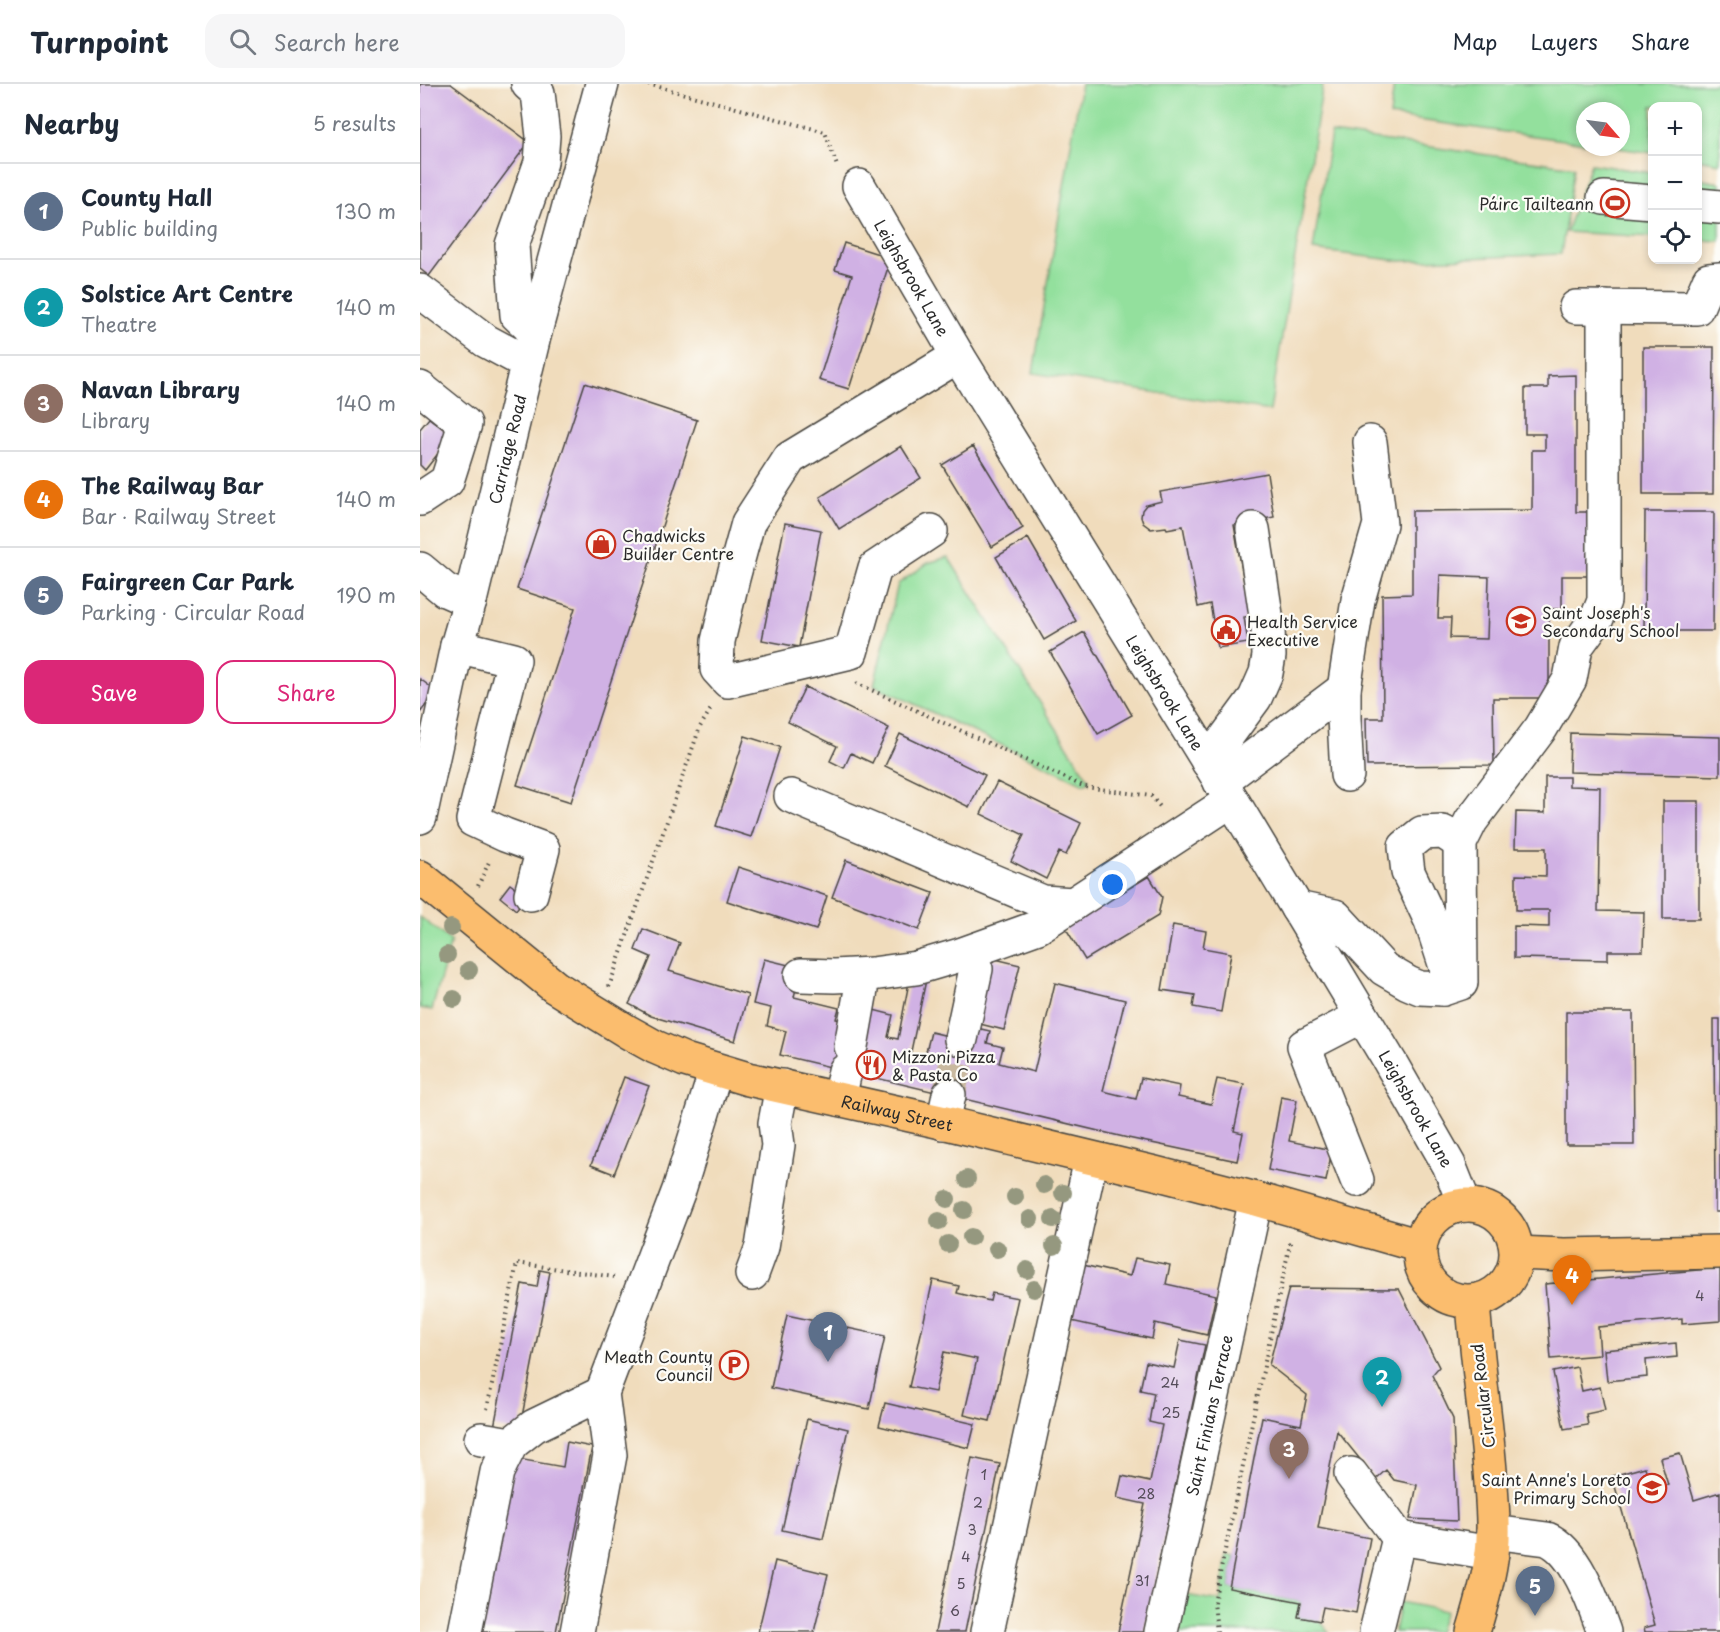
<!DOCTYPE html>
<meta charset="utf-8">
<style>
:root{--surface:#fff;--page:#f6f6f7;--text:#1f2937;--muted:#747a83;--line:#e0e1e3;--accent:#db2777}
body{margin:0;font-family:"Playpen Sans",sans-serif;background:var(--page);color:var(--text)}
.controls{position:absolute;right:18px;top:18px;display:grid;overflow:hidden;border-radius:12px;box-shadow:0 3px 9px #0003}
.controls button{width:54px;height:54px;display:grid;place-items:center;padding:0;border:0;border-bottom:2px solid var(--line);background:var(--surface);color:var(--text);font:30px sans-serif}
.compass{position:absolute;left:1156px;top:18px;width:54px;height:54px;border-radius:50%;background:var(--surface);box-shadow:0 3px 9px #0003;rotate:118deg}
.you{position:absolute;left:693px;top:801px;width:21px;height:21px;margin:-15px;border:4px solid #fff;border-radius:50%;background:#1a73e8;box-shadow:0 0 0 9px #1a73e833}
.badge{display:grid;place-items:center;width:39px;height:39px;border-radius:50%;background:var(--accent);color:#fff;font-size:20px;font-weight:700}
.pin{position:absolute;translate:-50% -50px;filter:drop-shadow(0 2px 3px #0008)}
.pin::after{content:'';position:absolute;top:32px;width:21px;height:18px;background:inherit;clip-path:polygon(0 0,100% 0,50% 100%)}
.list{margin:0;padding:0;list-style:none}
h2{display:flex;justify-content:space-between;align-items:center;height:78px;margin:0;padding:0 24px;font-size:26px}
h2 small{font-size:20px;font-weight:400;color:var(--muted)}
.list li{display:grid;grid-template-columns:39px 1fr auto;gap:18px;align-items:center;box-sizing:border-box;height:96px;padding:0 24px;border-top:2px solid var(--line)}
.list b{display:block;font-size:22px;white-space:nowrap}
.list p{margin:0;font-size:20px;white-space:nowrap;color:var(--muted)}
.list em{font-size:20px;font-style:normal;color:var(--muted)}
.actions{display:flex;gap:12px;padding:18px 24px}
.actions a{flex:1;padding:14px 0;border:2px solid var(--accent);border-radius:18px;text-align:center;font-size:21px;color:var(--accent)}
.actions .main{background:var(--accent);color:#fff}
.icon{flex:none;width:33px;height:33px;fill:none;stroke:currentColor;stroke-width:2;stroke-linecap:round;stroke-linejoin:round}
.map{position:relative;flex:none;width:1300px;height:1548px;overflow:hidden}
header{display:flex;align-items:center;gap:36px;box-sizing:border-box;height:84px;padding:0 30px;background:var(--surface);border-bottom:2px solid var(--line)}
header strong{font-size:28px}
nav{display:flex;gap:33px;margin-inline-start:auto;font-size:21px}
.search{width:420px;height:54px;background:var(--page);display:flex;align-items:center;gap:15px;box-sizing:border-box;padding:0 21px;border-radius:18px;color:var(--muted);font-size:22px}
main{display:flex}
aside{flex:1;background:var(--surface)}
.map>svg:first-child{display:block}
</style>
<header>
<strong>Turnpoint</strong>
<div class="search"><svg class="icon" aria-label="search" viewBox="0 0 24 24"><circle cx="10" cy="10" r="6"/><path d="M15 15l6 6"/></svg>Search here</div>
<nav><a>Map</a><a>Layers</a><a>Share</a></nav>
</header>
<main>
<aside>
<h2>Nearby<small>5 results</small></h2>
<ul class="list">
<li><span class="badge" style="background:#5c6f8a">1</span><div><b>County Hall</b><p>Public building</p></div><em>130 m</em></li>
<li><span class="badge" style="background:#0f9aa8">2</span><div><b>Solstice Art Centre</b><p>Theatre</p></div><em>140 m</em></li>
<li><span class="badge" style="background:#8d6e63">3</span><div><b>Navan Library</b><p>Library</p></div><em>140 m</em></li>
<li><span class="badge" style="background:#e8710a">4</span><div><b>The Railway Bar</b><p>Bar · Railway Street</p></div><em>140 m</em></li>
<li><span class="badge" style="background:#5c6f8a">5</span><div><b>Fairgreen Car Park</b><p>Parking · Circular Road</p></div><em>190 m</em></li>
</ul>
<div class="actions"><a class="main">Save</a><a>Share</a></div>
</aside>
<div class="map">
<svg width="1300" height="1548" viewBox="0 0 1300 1548">
<rect width="100%" height="100%" fill="#fdfcf7"/>
<filter id="ink" filterUnits="userSpaceOnUse"><feTurbulence type="fractalNoise" baseFrequency=".0167" numOctaves="2"/><feDisplacementMap in="SourceGraphic" scale="12" xChannelSelector="R" yChannelSelector="G"/><feConvolveMatrix kernelMatrix="1 2 1 2 8 2 1 2 1" color-interpolation-filters="sRGB"/></filter>
<filter id="wash" filterUnits="userSpaceOnUse"><feTurbulence type="fractalNoise" baseFrequency=".008" numOctaves="4" result="noise"/><feDisplacementMap in="SourceGraphic" scale="24" xChannelSelector="R" yChannelSelector="G"/><feGaussianBlur stdDeviation="1.35" result="paint"/><feColorMatrix in="noise" values="0 0 0 0 0 0 0 0 0 0 0 0 0 0 0 0 0 1.4 0 .05"/><feComposite in="paint" operator="in"/></filter>
<g filter="url(#wash)">
<rect width="100%" height="100%" fill="#f0dcbc"/>
<!-- green -->
<path fill="#93e09d" stroke="#5f8664" stroke-width="1.5" d="M661,0H903L850,327L613,289Z
M974,0H1300V79L1278,75V22H1232V69L1190,63H1201V27H1165V59L970,32Z
M911,49L1154,83L1141,170L981,177L893,166Z
M1171,80L1232,89V153L1146,148Z
M1278,95L1300,99V157L1278,156Z
M528,473L669,696V697L664,700L454,601L478,500L508,479Z
M0,833L31,857L12,926L0,924Z
M807,1470L815,1472L809,1504L881,1518L878,1533L900,1537L909,1548H752L760,1510L800,1517Z
M980,1518L1025,1527L1018,1548H974Z"/>
<g id="blocks">
<!-- building -->
<path fill="#d0b1e4" fill-rule="evenodd" d="M0,0H31L109,58L9,192L0,185Z
M424,159L471,174L429,305L399,296L432,191L415,186Z
M1223,263H1294L1293,410H1223Z
M1156,291V428H1171V492H1142V525H1129V614H1073L1074,681L947,682L946,634H963L962,511L992,510V427L1112,426V366H1125V350H1105V304H1128V292ZM1020,491L1069,493L1067,555L1030,554L1031,534H1018Z
M165,299L277,336L151,718L97,701L155,524L97,505Z
M9,334L32,352L5,386L0,381V345Z
M481,362L501,394L419,445L400,413Z
M553,362L603,444L572,463L522,381Z
M847,389L854,433L814,441L830,532L824,533L828,559L798,564L790,520L778,523L763,442L747,445L746,443L731,445L723,439L721,433L722,426L726,421L742,417L740,408Z
M1225,428H1294L1293,547H1224Z
M365,439L401,446L379,563L342,556Z
M608,454L656,537L624,556L576,473Z
M664,548L712,631L678,650L630,568Z
M0,595L16,607L0,629Z
M385,603L469,644L452,679L431,669L424,684L410,677L417,662L368,638Z
M1150,649L1300,653V692L1149,688Z
M480,650L565,691L549,723L465,682Z
M325,652L360,663L331,753L296,742Z
M1125,693H1149V702L1180,703L1178,827L1224,828L1223,867H1188V876L1094,874V842L1129,843V826H1096V791L1126,792V764H1095L1096,728L1125,729Z
M577,698L661,739L646,771L639,768L626,795L591,777L604,751L561,730Z
M1243,717H1279V835H1243Z
M426,776L513,809L499,846L412,813Z
M318,783L407,812L396,846L307,817Z
M729,792L742,813L738,832L665,876L645,843Z
M90,800L106,812L96,826L80,813Z
M753,841L786,847L783,864L811,869L801,928L773,923L775,911L742,906Z
M223,845L260,859L249,887L328,911L315,957L231,932L209,920L221,897L231,873L215,866Z
M567,873L600,881L584,946L552,938Z
M344,875L381,884L374,913L419,924L416,935L432,939L446,924L473,931L468,953L478,955L490,893L506,896L490,972L504,976L511,948L549,957L552,943L570,947L567,959L583,963L579,979L614,988L635,899L705,916L683,1007L716,1015L721,994L760,1002L758,1013L791,1020L797,995L824,1000L814,1047L823,1049L817,1077L708,1054L360,971L366,947L347,942L351,924L333,920Z
M1146,928H1213L1214,1061H1146Z
M1294,935H1300V1128H1295Z
M204,993L229,1002L194,1090L171,1081Z
M861,1013L877,1016L869,1057L912,1066L906,1097L848,1086Z
M715,1174L750,1181L746,1200L796,1211L787,1251L735,1239L732,1255L651,1237L663,1181L710,1192Z
M1300,1184V1237L1262,1240V1235L1178,1243L1180,1271L1131,1275L1125,1200Z
M120,1186L130,1188L99,1348L74,1343L102,1200L117,1203Z
M513,1196L539,1202L537,1209L570,1217L572,1209L598,1214L570,1337L544,1331L557,1275L524,1268L515,1308L489,1303Z
M869,1204L979,1205L1019,1283L1012,1291L1033,1335L1037,1437L990,1435L997,1401L974,1396L966,1386L956,1395L917,1347L898,1444L950,1454L936,1529L903,1523L900,1537L878,1533L881,1518L809,1504L842,1333L881,1341L887,1311L849,1281Z
M367,1231L465,1252L449,1325L351,1304Z
M760,1256L785,1261L749,1432L724,1548H698L725,1420L697,1414L702,1392L730,1398L742,1341L729,1338L734,1309L720,1306L726,1278L754,1284Z
M1256,1259L1257,1273L1226,1276L1227,1293L1187,1297L1184,1266Z
M1157,1283L1162,1307L1180,1303L1185,1326L1166,1330L1168,1341L1144,1345L1133,1288Z
M465,1319L555,1340L549,1364L459,1342Z
M387,1335L428,1345L403,1455L362,1446Z
M147,1358L172,1363L136,1548H59L93,1374L143,1383Z
M1260,1369L1274,1416L1300,1408V1548H1225L1224,1544L1235,1541L1192,1392L1225,1383L1232,1406L1248,1401L1240,1374Z
M552,1374L580,1380L563,1461L545,1548H515Z
M355,1477L408,1490L394,1548H338Z"/>
</g>
</g>
<g filter="url(#ink)">
<use href="#blocks" fill-opacity="0" stroke="#494641" stroke-width="1.5"/>
<g fill="none" stroke-linecap="round" stroke-linejoin="round">
<!-- minor-tunnel -->
<path stroke="#c9b99f" stroke-width="33" stroke-dasharray="33 16" stroke-linecap="butt" d="M529,1011L541,955"/>
<!-- minor casing -->
<g stroke="#494641" stroke-width="36">
<g id="minor">
<path d="M108,0L118,9L123,52L121,78L92,161L97,231L115,248"/>
<path id="s1" d="M439,102L538,272L812,716L970,978L1029,1081L1045,1121"/>
<path d="M1184,114L1232,118"/>
<path d="M1278,121L1300,123"/>
<path d="M0,207L66,257L107,279"/>
<path d="M1156,223L1277,224L1289,196L1300,195"/>
<path d="M0,304L45,340L27,397L0,415"/>
<path d="M511,447L455,484L431,568L308,597L297,585L298,557L313,494L328,439L370,374L538,272"/>
<path d="M0,485L25,506L50,517"/>
<path d="M37,562L94,576L53,736L85,751L123,765L111,810"/>
<path d="M788,678L835,614L846,589L849,572L848,544L833,445"/>
<path d="M927,691L924,634V605L938,516L960,440L950,358"/>
<path d="M800,698L924,605"/>
<path d="M371,712L623,818L653,820"/>
<path id="s2" d="M0,733L37,562L50,517L115,248L182,0"/>
<path d="M877,824L915,832L964,885L988,899L1000,904L1023,905L1029,892L1011,837L988,788L985,763L1002,749L1023,748L1040,759"/>
<path d="M381,891L414,892L452,890L496,884L540,871L618,843L812,716"/>
<path d="M1023,905L1041,899L1040,759L1051,737L1121,644L1150,595L1156,563L1177,534L1184,517V223"/>
<path d="M541,955L556,885"/>
<path d="M431,962L441,906"/>
<path d="M419,1015L425,987"/>
<path d="M523,1039L529,1011"/>
<path d="M937,1096L884,962L942,932"/>
<path d="M332,1190L342,1163L358,1061L355,1039L362,1002"/>
<path d="M61,1355L91,1360"/>
<path d="M931,1390L979,1454L956,1548"/>
<path d="M1073,1448L1127,1455C1156,1467 1174,1520 1184,1548"/>
<path d="M979,1454L1072,1469"/>
<path d="M45,1548L77,1388L91,1360L114,1342L182,1309"/>
<path d="M157,1548L190,1371L182,1309L259,1106L296,986"/>
<path d="M567,1548L671,1075"/>
<path id="s3" d="M741,1548L836,1115"/>
</g>
</g>
<!-- major casing -->
<g stroke="#494641" stroke-width="36">
<g id="major">
<path id="s4" d="M0,793L135,903L208,948L235,963L265,976L328,995L530,1040L735,1089L836,1115L1000,1162"/>
<circle cx="1048" cy="1169" r="48"/>
<path d="M1097,1169L1144,1171L1300,1168"/>
<path d="M1053,1548C1061,1522 1069,1495 1072,1468C1075,1445 1072,1422 1071,1400C1067,1339 1057,1279 1053,1218"/>
</g>
</g>
<!-- path -->
<path stroke="#494641" stroke-width="4" stroke-dasharray="1.5 4.5" stroke-linecap="butt" d="M228,0L405,48L417,82
M436,599L665,703L731,712L742,725
M58,802L69,778
M189,903L280,643L292,623
M1074,1124L1091,1139
M992,1193L1005,1204L1021,1228
M1084,1215L1089,1206L1096,1201
M67,1325L97,1179L194,1193
M797,1548L794,1518L871,1155"/>
<!-- minor -->
<use href="#minor" stroke="#fff" stroke-width="33"/>
<!-- major -->
<use href="#major" stroke="#fbbd6e" stroke-width="33"/>
</g>
<!-- trees -->
<g fill="#95987f">
<circle cx="31" cy="844" r="9"/>
<circle cx="27" cy="871" r="9"/>
<circle cx="49" cy="886" r="9"/>
<circle cx="34" cy="915" r="9"/>
<circle cx="547" cy="1095" r="9"/>
<circle cx="624" cy="1101" r="9"/>
<circle cx="643" cy="1109" r="9"/>
<circle cx="595" cy="1113" r="9"/>
<circle cx="527" cy="1115" r="9"/>
<circle cx="544" cy="1126" r="9"/>
<circle cx="610" cy="1135" r="9"/>
<circle cx="633" cy="1135" r="9"/>
<circle cx="519" cy="1137" r="9"/>
<circle cx="551" cy="1153" r="9"/>
<circle cx="528" cy="1160" r="9"/>
<circle cx="634" cy="1162" r="9"/>
<circle cx="577" cy="1165" r="9"/>
<circle cx="607" cy="1186" r="9"/>
<circle cx="614" cy="1205" r="9"/>
</g>
</g>
<!-- icons -->
<defs>
<g id="stadium-ring" transform="scale(1.5)"><circle r="9.5" fill="#fdfcf7" stroke="#c8321e" stroke-width="1.5"/><path d="M0-5a6.5 5 0 1 0 0 10a6.5 5 0 1 0 0-10ZM-3.5-1.8h7v3.6h-7Z" fill="#c8321e"/></g>
<g id="shop-ring" transform="scale(1.5)"><circle r="9.5" fill="#fdfcf7" stroke="#c8321e" stroke-width="1.5"/><path d="M-5-2.5h2.3a2.7 3.5 0 0 1 5.4 0H5L5.5 6h-11ZM-1.5-2.5h3a1.5 2.3 0 0 0-3 0Z" fill="#c8321e"/></g>
<g id="school-ring" transform="scale(1.5)"><circle r="9.5" fill="#fdfcf7" stroke="#c8321e" stroke-width="1.5"/><path d="M0-5L7-2L0 1L-7-2ZM-4 1L0 2.5L4 1V4Q0 6-4 4Z" fill="#c8321e"/></g>
<g id="civic-ring" transform="scale(1.5)"><circle r="9.5" fill="#fdfcf7" stroke="#c8321e" stroke-width="1.5"/><path d="M-.6-6.5H3V-4.5H.6V-3L4-1V1h2V6H-6V1h2V-1L-.6-3ZM-1.2 2.5V6h2.4V2.5Z" fill="#c8321e"/></g>
<g id="restaurant-ring" transform="scale(1.5)"><circle r="9.5" fill="#fdfcf7" stroke="#c8321e" stroke-width="1.5"/><path d="M-5-6h1v4h1v-4h1v4h1v-4h1v5L-1.5 .5V6h-2V.5L-5-1ZM5-6V6H3V1.5H1.5Q1.5-4 5-6Z" fill="#c8321e"/></g>
<g id="parking-ring" transform="scale(1.5)"><circle r="9.5" fill="#fdfcf7" stroke="#c8321e" stroke-width="1.5"/><path d="M-3.5-5.5H1a3.5 3.5 0 0 1 0 7H-1V5.5H-3.5ZM-1-3.4V-.6H.8a1.4 1.4 0 0 0 0-2.8Z" fill="#c8321e"/></g>
</defs>
<g fill-rule="evenodd">
<use href="#stadium-ring" x="1195" y="119"/>
<use href="#shop-ring" x="181" y="460"/>
<use href="#school-ring" x="1101" y="537"/>
<use href="#civic-ring" x="806" y="546"/>
<use href="#restaurant-ring" x="451" y="981"/>
<use href="#parking-ring" x="314" y="1281"/>
<use href="#school-ring" x="1232" y="1404"/>
</g>
<g text-anchor="middle" dominant-baseline="central" stroke-width="4.5" stroke-linejoin="round" paint-order="stroke">
<!-- number labels -->
<g font-size="14" fill="#544c59">
<text x="1280" y="1211">4</text>
<text x="750" y="1298">24</text>
<text x="751" y="1328">25</text>
<text x="564" y="1390">1</text>
<text x="726" y="1409">28</text>
<text x="558" y="1418">2</text>
<text x="552" y="1445">3</text>
<text x="546" y="1472">4</text>
<text x="722" y="1496">31</text>
<text x="541" y="1499">5</text>
<text x="535" y="1526">6</text>
</g>
<!-- poi labels -->
<g font-size="16" fill="#2b2b2b" stroke="#fdfcf7" text-anchor="start">
<text x="1174" y="119" text-anchor="end">Páirc Tailteann</text>
<text x="202" y="451">Chadwicks<tspan x="202" dy="18">Builder Centre</tspan></text>
<text x="1122" y="528">Saint Joseph's<tspan x="1122" dy="18">Secondary School</tspan></text>
<text x="827" y="537">Health Service<tspan x="827" dy="18">Executive</tspan></text>
<text x="472" y="972">Mizzoni Pizza<tspan x="472" dy="18">&amp; Pasta Co</tspan></text>
<text x="293" y="1272" text-anchor="end">Meath County<tspan x="293" dy="18">Council</tspan></text>
<text x="1211" y="1395" text-anchor="end">Saint Anne's Loreto<tspan x="1211" dy="18">Primary School</tspan></text>
</g>
<!-- street labels -->
<g font-size="16" fill="#2b2b2b" stroke="#fdfcf7">
<text stroke="none"><textPath href="#s1" startOffset="106">Leighsbrook Lane</textPath></text>
<text stroke="none"><textPath href="#s2" startOffset="378">Carriage Road</textPath></text>
<text stroke="none"><textPath href="#s1" startOffset="592">Leighsbrook Lane</textPath></text>
<text stroke="none"><textPath href="#s1" startOffset="1078">Leighsbrook Lane</textPath></text>
<text stroke="none"><textPath href="#s4" startOffset="542">Railway Street</textPath></text>
<text transform="translate(1062 1312) rotate(-97)">Circular Road</text>
<text stroke="none"><textPath href="#s3" startOffset="222">Saint Finians Terrace</textPath></text>
</g>
</g>
</svg>
<div class="controls">
<button>+</button>
<button>−</button>
<button><svg class="icon" aria-label="locate" viewBox="0 0 24 24"><circle cx="12" cy="12" r="6"/><path d="M12 2v4M12 18v4M2 12h4M18 12h4"/></svg></button>
</div>
<svg class="compass" viewBox="-18 -18 36 36"><path d="M0-13l5 13h-10z" fill="#e53935"/><path d="M0 13l5-13h-10z" fill="#747a83"/></svg>
<div class="you"></div>
<div class="pin badge" style="left:408px;top:1278px;background:#5c6f8a">1</div>
<div class="pin badge" style="left:962px;top:1323px;background:#0f9aa8">2</div>
<div class="pin badge" style="left:869px;top:1395px;background:#8d6e63">3</div>
<div class="pin badge" style="left:1152px;top:1221px;background:#e8710a">4</div>
<div class="pin badge" style="left:1115px;top:1532px;background:#5c6f8a">5</div>
</div>
</main>
